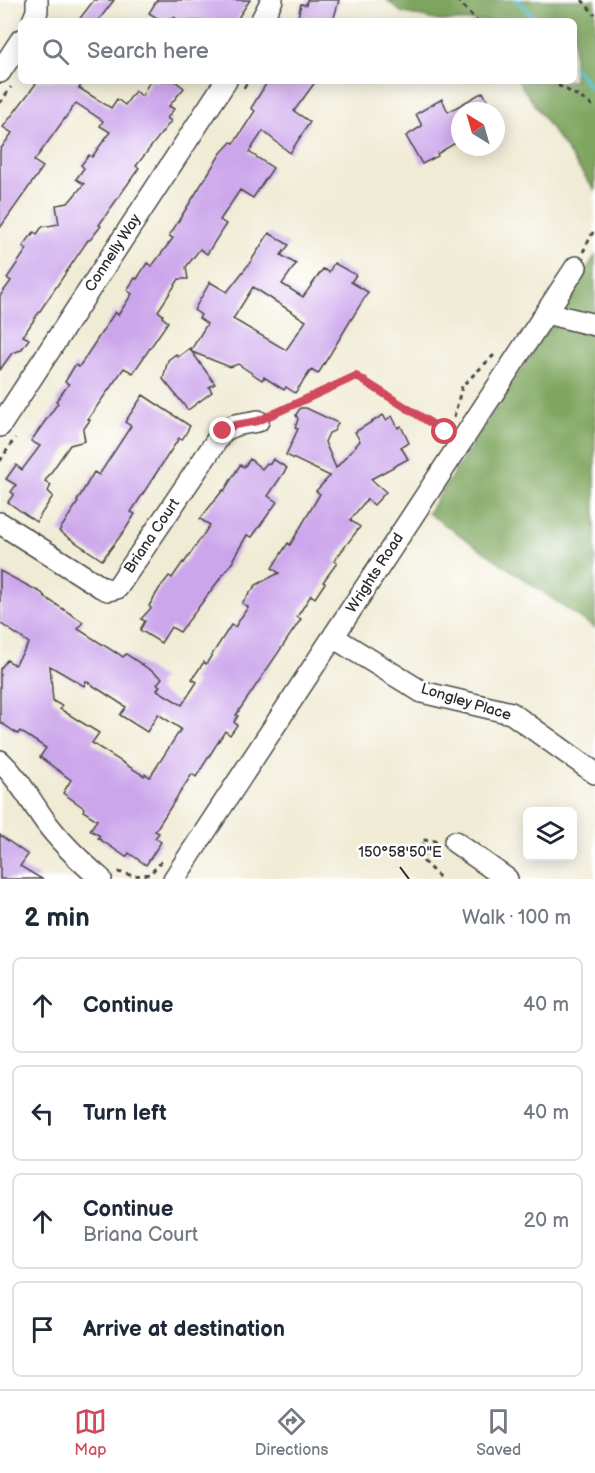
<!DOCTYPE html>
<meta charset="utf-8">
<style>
:root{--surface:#fff;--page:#f2f2f3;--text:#1f2937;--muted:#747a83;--line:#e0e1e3;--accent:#d1495b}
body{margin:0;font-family:"Balsamiq Sans",sans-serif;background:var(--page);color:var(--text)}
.controls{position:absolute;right:18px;bottom:18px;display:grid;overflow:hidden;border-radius:9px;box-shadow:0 3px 15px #0003}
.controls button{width:54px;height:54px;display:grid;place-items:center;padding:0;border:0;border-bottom:2px solid var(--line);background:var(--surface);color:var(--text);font:30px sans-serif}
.compass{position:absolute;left:451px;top:102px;width:54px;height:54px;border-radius:50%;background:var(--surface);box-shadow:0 3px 15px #0003;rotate:323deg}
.stop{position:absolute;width:18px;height:18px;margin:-14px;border:4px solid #d1495b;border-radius:50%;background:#fff}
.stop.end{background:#d1495b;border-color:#fff;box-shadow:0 2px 6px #0008}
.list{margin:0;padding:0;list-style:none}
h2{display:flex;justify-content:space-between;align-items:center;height:78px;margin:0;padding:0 24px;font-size:26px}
h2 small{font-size:20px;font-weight:400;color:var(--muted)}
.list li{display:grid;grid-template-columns:39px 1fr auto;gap:18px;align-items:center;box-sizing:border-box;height:96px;margin:0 12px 12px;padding:0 12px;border:2px solid var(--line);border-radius:9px}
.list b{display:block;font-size:22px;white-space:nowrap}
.list p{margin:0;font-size:20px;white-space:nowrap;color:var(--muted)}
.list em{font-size:20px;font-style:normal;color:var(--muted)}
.icon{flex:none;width:33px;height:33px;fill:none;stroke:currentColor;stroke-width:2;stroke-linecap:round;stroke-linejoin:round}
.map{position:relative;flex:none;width:595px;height:879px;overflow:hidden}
.search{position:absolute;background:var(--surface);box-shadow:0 3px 15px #0003;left:18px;right:18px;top:18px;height:66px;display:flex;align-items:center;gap:15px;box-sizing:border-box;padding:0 21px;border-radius:9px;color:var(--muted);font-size:22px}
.sheet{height:510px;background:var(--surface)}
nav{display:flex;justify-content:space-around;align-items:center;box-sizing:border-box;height:84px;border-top:2px solid var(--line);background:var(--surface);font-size:16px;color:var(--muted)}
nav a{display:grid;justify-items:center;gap:3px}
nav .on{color:var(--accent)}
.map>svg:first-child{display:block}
</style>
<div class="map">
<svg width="595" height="879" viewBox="0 0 595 879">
<rect width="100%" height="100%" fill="#fff"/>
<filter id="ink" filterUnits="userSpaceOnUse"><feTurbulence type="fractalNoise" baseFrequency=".0167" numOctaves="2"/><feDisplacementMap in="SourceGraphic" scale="12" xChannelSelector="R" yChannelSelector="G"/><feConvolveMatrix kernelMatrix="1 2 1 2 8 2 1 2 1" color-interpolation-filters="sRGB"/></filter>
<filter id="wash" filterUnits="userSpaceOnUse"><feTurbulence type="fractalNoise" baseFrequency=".008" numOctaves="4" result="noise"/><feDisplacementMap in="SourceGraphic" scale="24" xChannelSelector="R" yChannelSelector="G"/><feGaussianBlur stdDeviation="1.35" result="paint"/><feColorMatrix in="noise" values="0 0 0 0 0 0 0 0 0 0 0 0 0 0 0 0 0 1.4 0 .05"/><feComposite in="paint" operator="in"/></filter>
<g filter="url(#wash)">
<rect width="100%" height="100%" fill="#f0ebd4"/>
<!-- forest -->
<path fill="#7ea65e" stroke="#546844" stroke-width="1.5" d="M387,0H595V191L518,81H574V21H439L401,12Z
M595,256V628L428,513Z"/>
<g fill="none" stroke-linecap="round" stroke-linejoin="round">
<!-- stream -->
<path stroke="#50bec5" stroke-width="4.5" d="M516,0L522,4L536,21
M574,67L595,93"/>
</g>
<g id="blocks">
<!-- building -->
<path fill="#cca6eb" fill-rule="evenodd" d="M94,0H114L98,21H78Z
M157,0H250L236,21H180L174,17L160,20L149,13Z
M307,0H339L333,21H297L301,4L306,5Z
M38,81H84L79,88L111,108L117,99L125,105L135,91L142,96L150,81H175L184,88L169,106L174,109L167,118L171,121L136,166L139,168L99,225L101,226L90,240H88L23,336L29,339L21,350L12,353L0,370V296L11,281L7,278L27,249L23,246L34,232L37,234L42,227L59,224L56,205L68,203L84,184L76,179L84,168L81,165L89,155L92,157L110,132L100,126L103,121L76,103L34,161L43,167L0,228V150L12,133L3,127Z
M268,81H316L294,111L310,122L290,153L263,131L249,152L273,168L253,198L240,190L220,220L226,224L207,254L200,249L186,267L188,279H179L158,311L163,315L162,317L168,322L133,373L124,368L88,419L90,420L83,430L85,441L70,445L45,481L51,485L48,491L53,496L36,522L8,502L14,494L11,492L16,485L6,479L16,465L22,470L40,446L31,441L58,403L56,401L69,384L65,382L75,365L79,367L115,312L118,315L132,294L127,290L135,278L137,279L147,263L152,266L173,238L169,236L221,153L231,142L234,143L255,111L251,108Z
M483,92L490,106L482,111H460V140L437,154L438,156L422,164L406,136L422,126L416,114L442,99L448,112Z
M269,233L289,245L281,255L296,264L282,284L303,297L323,269L329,272L334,263L356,275L351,282L368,292L318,374L311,370L295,393L286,387L284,390L264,377L262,380L238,364L230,367L192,352L215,384L209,387L212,392L188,410L163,379L168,360L176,354L178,357L190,348L191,350L207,324L199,318L201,315L194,310L210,282L227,292L249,264ZM253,287L306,321L286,350L233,319Z
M143,395L190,426L182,440L179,438L131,512L135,514L125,530L102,560L59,531L78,502L77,501L94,472L99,475L131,426L125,422Z
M300,408H306L338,423L334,431L329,433L325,442L336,468L360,441L355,432L383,415L386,420L392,416L398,428L401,426L409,443L401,447L408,459L371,479L386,492L374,505L367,499L350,520L360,527L334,561L337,563L323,582L325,583L315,598L311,595L297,617L301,619L236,715L238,716L234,722L237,725L230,735L225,731L196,777L192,774L155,831L159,833L155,838L161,842L146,865L129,853L126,857L98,838L100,836L90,830L97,820L83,811L84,808L63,793L71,780L40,757L46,748L20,731L18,734L0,722V669L7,660L15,665L29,643L0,623V571L42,593L46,598L83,622L78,629L116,653V652L123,657L126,654L162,678L157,684L160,686L157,690L182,705L197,682L192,679L204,662L206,664L231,625L235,627L248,607L242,603L256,585L279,573L272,568L288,543L290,545L320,494L316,491L330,476L286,455L298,429L295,428L298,419L296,415ZM50,666L84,686L86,681L126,707L120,715L147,732L158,714L181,729L150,777L145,774L144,776L92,743L99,733L60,709L62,706L53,701Z
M250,459L262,469L267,463L270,464L273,459L287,468L268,496L277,502L252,537L247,535L233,559L234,560L180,632L171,627L161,643L140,630L145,621L141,619L151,608L149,606L159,589L169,576L172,578L183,562L184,563L210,525L200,519L223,490L224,491L240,465L244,467Z
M0,835L28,855L20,866L42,879H0Z"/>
</g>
</g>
<g filter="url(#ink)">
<use href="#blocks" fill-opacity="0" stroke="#494844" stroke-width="1.5"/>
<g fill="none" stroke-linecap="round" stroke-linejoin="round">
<!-- minor casing -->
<g stroke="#494844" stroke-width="24">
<path id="minor" d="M33,21L37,11V0
M261,21L272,0
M0,72L21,40
M546,313L595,325
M0,426L226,81
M0,523L101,587L108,590L117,588L223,431L235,425L258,421
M333,637L422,692L511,713L595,773
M0,761C19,779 30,800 45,821C61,843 80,861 101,879
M455,842L507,879
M174,879L576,267"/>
</g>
<!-- path -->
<path stroke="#494844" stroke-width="3" stroke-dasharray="4.5 4.5" stroke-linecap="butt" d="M457,0L477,21
M582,0L595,15
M550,81L578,96L595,107
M244,88L248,81
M0,103L11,87
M583,252L595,228
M273,414L356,376L445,432
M454,417L462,386L494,355
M0,461L15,438
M437,841L422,840L424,862L441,879
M118,872L134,876L150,874L162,861"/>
<!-- minor -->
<use href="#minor" stroke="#fff" stroke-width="21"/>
</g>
</g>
<g fill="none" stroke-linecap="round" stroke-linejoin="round" filter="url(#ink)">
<!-- route -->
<path stroke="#d1495b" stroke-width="8" d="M223,431L235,425L258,421L356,376L445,432"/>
</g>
<!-- ticks -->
<path fill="none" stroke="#2b2b2b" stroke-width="2" d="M400,867L409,879"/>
<g text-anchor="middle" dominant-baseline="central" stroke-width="5" stroke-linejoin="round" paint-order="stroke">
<!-- street labels -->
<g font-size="15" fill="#2b2b2b" stroke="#fff">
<text transform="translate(113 253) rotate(-57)">Connelly Way</text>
<text transform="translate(152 536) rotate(-56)">Briana Court</text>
<text transform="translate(375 573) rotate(-57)">Wrights Road</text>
<text transform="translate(466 702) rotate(17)">Longley Place</text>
</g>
</g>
<g font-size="15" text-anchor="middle" fill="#2b2b2b" stroke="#fff" stroke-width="5" stroke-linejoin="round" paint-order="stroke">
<text x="400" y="857">150°58'50"E</text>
</g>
</svg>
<div class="controls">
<button><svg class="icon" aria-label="layers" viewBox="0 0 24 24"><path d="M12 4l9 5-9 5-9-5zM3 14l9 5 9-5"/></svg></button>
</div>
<svg class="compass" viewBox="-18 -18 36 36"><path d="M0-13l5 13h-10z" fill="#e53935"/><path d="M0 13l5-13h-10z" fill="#747a83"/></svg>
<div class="stop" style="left:445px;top:432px"></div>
<div class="stop end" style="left:223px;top:431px"></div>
<div class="search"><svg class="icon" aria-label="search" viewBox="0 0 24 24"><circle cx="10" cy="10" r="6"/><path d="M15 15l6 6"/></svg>Search here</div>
</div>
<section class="sheet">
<h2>2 min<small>Walk · 100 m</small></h2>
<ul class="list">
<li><svg class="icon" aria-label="ahead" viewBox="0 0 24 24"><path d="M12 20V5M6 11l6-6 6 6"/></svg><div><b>Continue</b></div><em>40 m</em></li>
<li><svg class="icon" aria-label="left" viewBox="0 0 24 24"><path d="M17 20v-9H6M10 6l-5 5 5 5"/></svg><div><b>Turn left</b></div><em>40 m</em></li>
<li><svg class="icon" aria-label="ahead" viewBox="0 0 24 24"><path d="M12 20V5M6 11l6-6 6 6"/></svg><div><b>Continue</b><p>Briana Court</p></div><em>20 m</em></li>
<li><svg class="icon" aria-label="arrive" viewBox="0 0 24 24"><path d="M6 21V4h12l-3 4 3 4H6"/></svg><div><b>Arrive at destination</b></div></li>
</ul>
</section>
<nav>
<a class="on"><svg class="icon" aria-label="map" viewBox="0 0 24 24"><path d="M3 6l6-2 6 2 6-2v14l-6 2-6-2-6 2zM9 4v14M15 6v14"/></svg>Map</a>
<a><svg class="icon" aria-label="directions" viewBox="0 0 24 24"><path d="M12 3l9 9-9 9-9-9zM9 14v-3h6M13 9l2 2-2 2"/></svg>Directions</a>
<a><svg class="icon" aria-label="saved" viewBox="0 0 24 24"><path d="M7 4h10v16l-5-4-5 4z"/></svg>Saved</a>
</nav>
